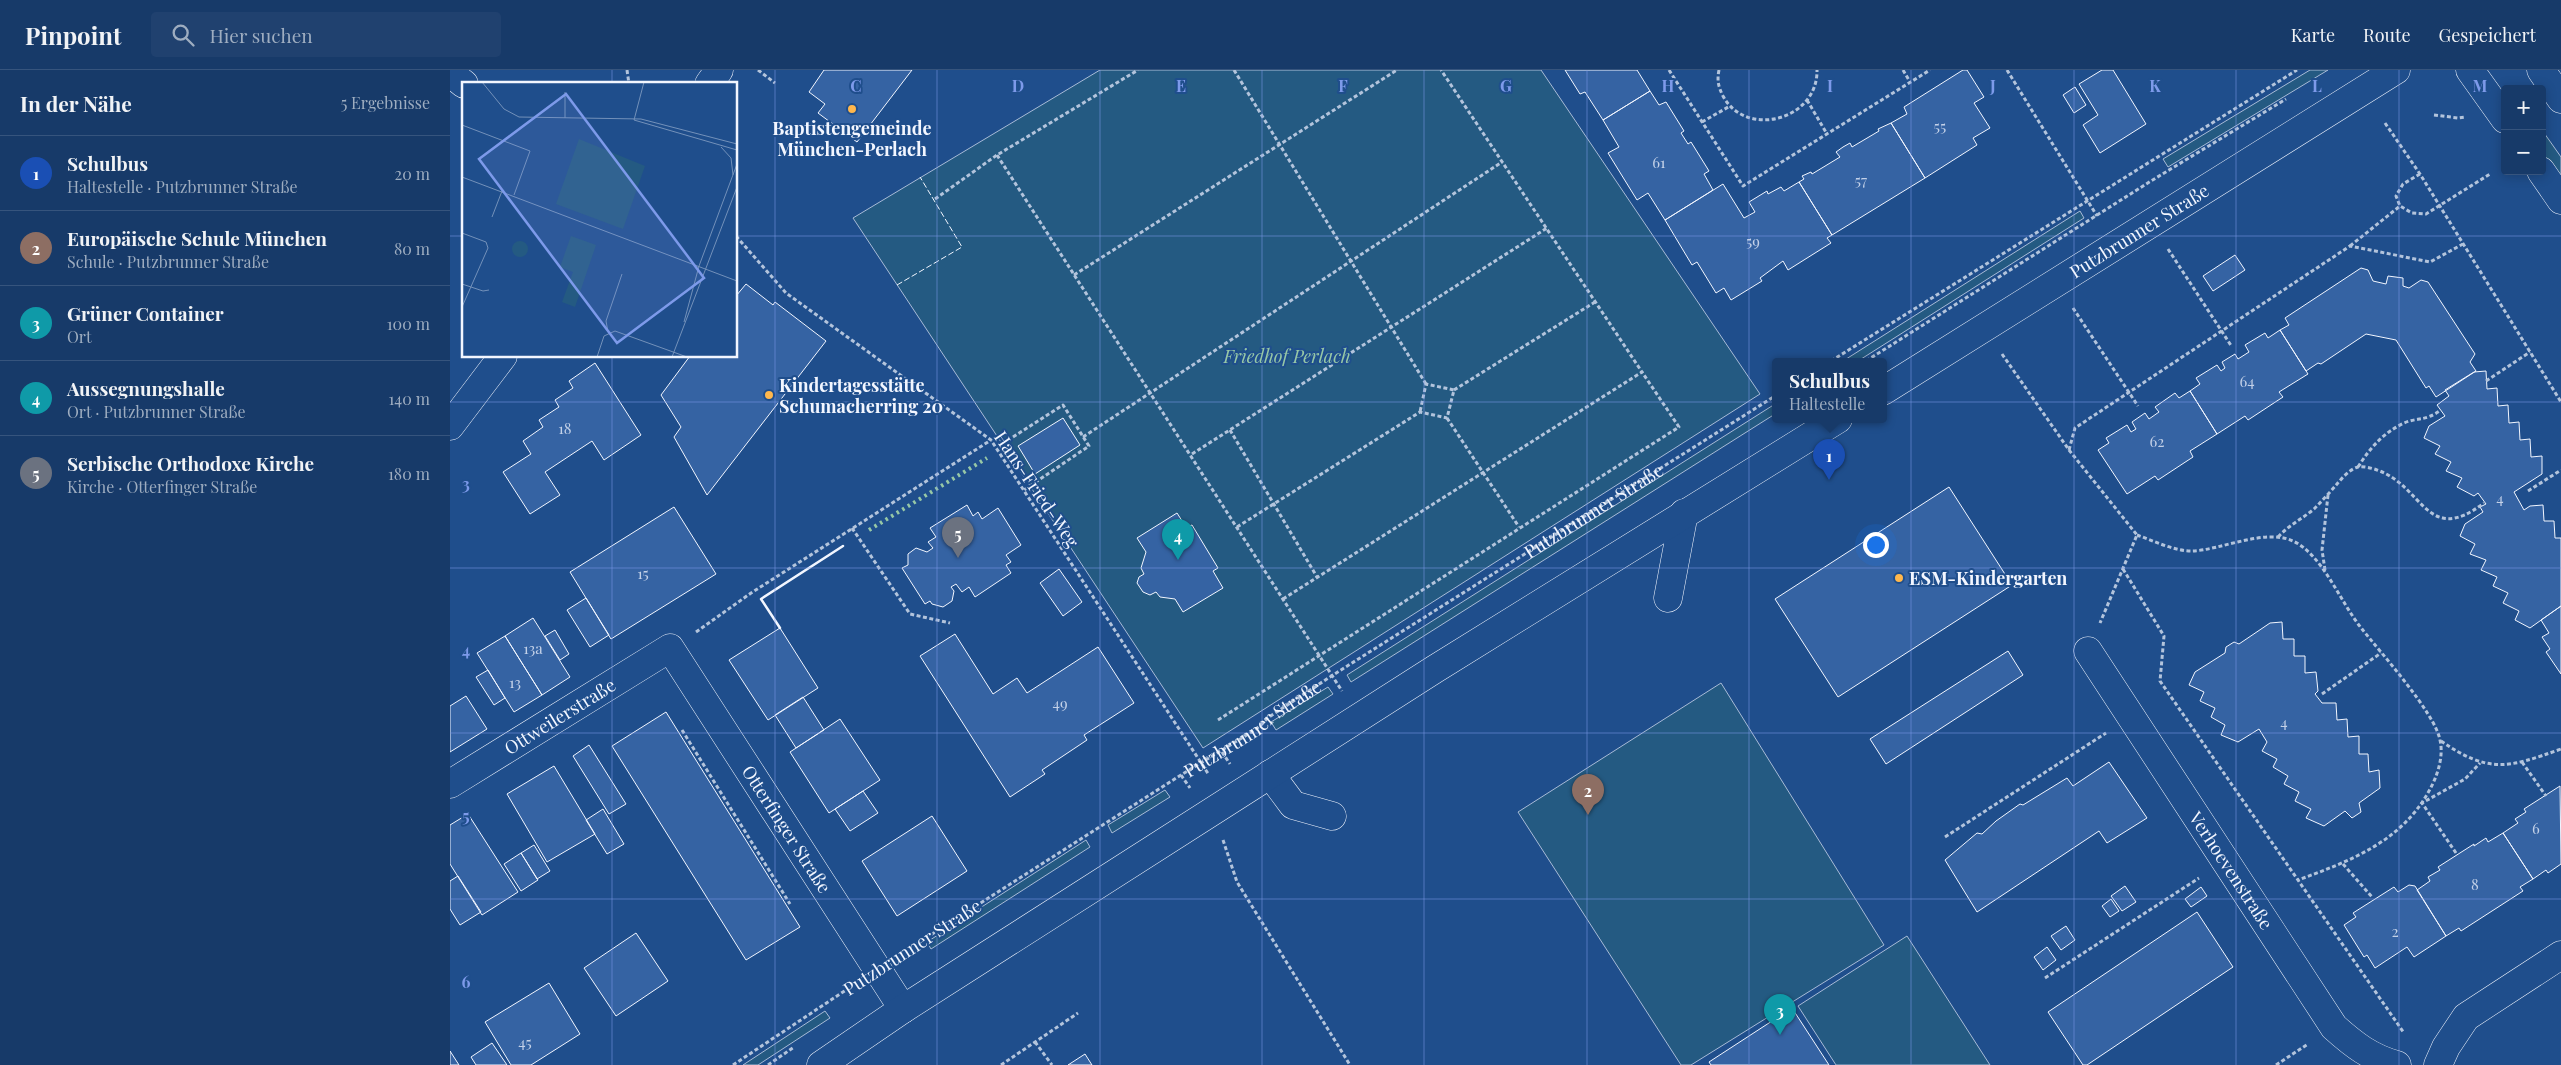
<!DOCTYPE html>
<html lang="de">
<meta charset="utf-8">
<style>
:root{--surface:#173a69;--page:#20416f;--text:#f1f3f6;--muted:#9eadc0;--line:#36547d;--accent:#ffb74d}
body{margin:0;font-family:"Playfair Display",serif;background:var(--page);color:var(--text)}
.controls{position:absolute;right:15px;top:15px;display:grid;overflow:hidden;border-radius:5px;box-shadow:0 2px 12px #0003}
.controls button{width:45px;height:45px;display:grid;place-items:center;padding:0;border:0;border-bottom:1px solid var(--line);background:var(--surface);color:var(--text);font:25px sans-serif}
.you{position:absolute;left:1425px;top:474px;width:18px;height:18px;margin:-12px;border:4px solid #fff;border-radius:50%;background:#1a73e8;box-shadow:0 0 0 8px #1a73e833}
.badge{display:grid;place-items:center;width:32px;height:32px;border-radius:50%;background:var(--accent);color:#fff;font-size:16px;font-weight:700}
.pin{position:absolute;translate:-50% -41px;filter:drop-shadow(0 1px 2px #0008)}
.pin::after{content:'';position:absolute;top:26px;width:18px;height:15px;background:inherit;clip-path:polygon(0 0,100% 0,50% 100%)}
.popup{position:absolute;left:1322px;top:288px;width:115px;height:65px;box-sizing:border-box;display:grid;place-content:center;border-radius:5px;background:var(--surface);filter:drop-shadow(0 1px 4px #0005);font-size:16px;white-space:nowrap;color:var(--muted)}
.popup b{font-size:19px;color:var(--text)}
.popup::after{content:'';position:absolute;left:50%;top:100%;margin-left:-10px;border:10px solid transparent;border-top-color:var(--surface)}
.list{margin:0;padding:0;list-style:none}
h2{display:flex;justify-content:space-between;align-items:center;height:65px;margin:0;padding:0 20px;font-size:21px}
h2 small{font-size:16px;font-weight:400;color:var(--muted)}
.list li{display:grid;grid-template-columns:32px 1fr auto;gap:15px;align-items:center;box-sizing:border-box;height:75px;padding:0 20px;border-top:1px solid var(--line)}
.list b{display:block;font-size:19px;white-space:nowrap}
.list p{margin:0;font-size:16px;white-space:nowrap;color:var(--muted)}
.list em{font-size:16px;font-style:normal;color:var(--muted)}
.icon{flex:none;width:28px;height:28px;fill:none;stroke:currentColor;stroke-width:2;stroke-linecap:round;stroke-linejoin:round}
.map{position:relative;flex:none;width:2111px;height:995px;overflow:hidden}
header{display:flex;align-items:center;gap:30px;box-sizing:border-box;height:70px;padding:0 25px;background:var(--surface);border-bottom:1px solid var(--line)}
header strong{font-size:24px}
nav{display:flex;gap:28px;margin-inline-start:auto;font-size:18px}
.search{width:350px;height:45px;background:var(--page);display:flex;align-items:center;gap:12px;box-sizing:border-box;padding:0 18px;border-radius:5px;color:var(--muted);font-size:19px}
main{display:flex}
aside{flex:1;background:var(--surface)}
.map>svg:first-child{display:block}
</style>
<header>
<strong>Pinpoint</strong>
<div class="search"><svg class="icon" aria-label="search" viewBox="0 0 24 24"><circle cx="10" cy="10" r="6"/><path d="M15 15l6 6"/></svg>Hier suchen</div>
<nav><a>Karte</a><a>Route</a><a>Gespeichert</a></nav>
</header>
<main>
<aside>
<h2>In der Nähe<small>5 Ergebnisse</small></h2>
<ul class="list">
<li><span class="badge" style="background:#1a4fb4">1</span><div><b>Schulbus</b><p>Haltestelle · Putzbrunner Straße</p></div><em>20 m</em></li>
<li><span class="badge" style="background:#8d6e63">2</span><div><b>Europäische Schule München</b><p>Schule · Putzbrunner Straße</p></div><em>80 m</em></li>
<li><span class="badge" style="background:#0f9aa8">3</span><div><b>Grüner Container</b><p>Ort</p></div><em>100 m</em></li>
<li><span class="badge" style="background:#0f9aa8">4</span><div><b>Aussegnungshalle</b><p>Ort · Putzbrunner Straße</p></div><em>140 m</em></li>
<li><span class="badge" style="background:#6b7280">5</span><div><b>Serbische Orthodoxe Kirche</b><p>Kirche · Otterfinger Straße</p></div><em>180 m</em></li>
</ul>
</aside>
<div class="map">
<svg width="2111" height="995" viewBox="0 0 2111 995">
<rect width="100%" height="100%" fill="#1f4e8c"/>
<!-- green -->
<path fill="#245a82" stroke="#a8bbd7" d="M650,0H1091L1310,324L753,678L403,148Z
M1860,0H1878L1718,97L1713,89Z
M2092,60L2111,87V111L2092,85Z
M1630,141L1634,148L1408,291H1393Z
M1325,334V344L901,612L897,605Z
M1271,613L1434,875L1241,995H1231L1068,742Z
M878,617L883,624L826,660L821,652Z
M715,720L720,727L662,763L658,755Z
M636,770L640,777L481,879L477,872Z
M1457,866L1540,995H1386L1348,936Z
M375,941L380,948L308,995H293Z"/>
<!-- building -->
<path fill="#3563a3" stroke="#f2f6ff" d="M374,0H462L407,72L368,43L375,34L359,22Z
M1115,0H1187L1200,21L1153,50L1135,22L1130,24Z
M1513,0H1517L1534,27L1524,33L1540,58L1523,68L1527,75L1475,108L1441,53L1457,44L1454,37Z
M1652,0H1663L1696,54L1650,83L1633,55L1648,45L1629,14Z
M1625,17L1636,35L1624,43L1613,25Z
M1200,21L1209,35L1216,32L1234,61L1231,63L1238,74L1241,72L1259,101L1254,104L1263,120L1215,150L1198,123L1187,130L1158,83L1169,77L1153,50Z
M1441,53L1475,108L1382,165L1349,112L1354,109L1352,106L1361,102L1362,104L1390,87L1386,82L1393,77L1400,73L1402,77L1429,61L1428,59Z
M1349,112L1382,165L1377,168L1381,173L1338,200L1333,191L1310,208L1312,211L1281,230L1274,218L1266,223L1247,192L1242,195L1215,150L1273,114L1294,148L1305,142L1299,132L1317,121L1318,124L1331,117L1334,121Z
M1785,185L1795,200L1763,221L1753,206Z
M1911,198L1918,200L1923,211L1936,214L1938,206L1953,208V216L1959,218L1971,210L1978,212L2025,284L2020,292L2026,301L1986,327L1979,316L1976,318L1946,270L1916,264L1871,294L1868,293L1856,301L1830,260L1839,255L1835,248Z
M296,214L323,235L325,232L376,271L257,425L224,367L231,357L211,325L240,286H286V226Z
M1830,260L1858,304L1829,322L1833,327L1798,350L1795,346L1767,364L1740,321L1750,314L1746,308L1767,295L1771,301L1775,298L1772,292L1785,284L1788,289L1799,282L1795,275L1815,263L1818,268Z
M145,293L191,365L154,390L142,371L95,402L110,425L80,444L53,402L81,384L73,371L93,357L89,350L109,337L105,330L123,318L119,311Z
M2036,301L2037,319L2047,318L2048,336L2058,335L2059,353L2069,352L2070,370L2080,369L2081,387L2092,386V404L2064,422L2074,440L2080,436L2093,435L2094,451H2104L2105,468H2111V536L2080,558L2065,550L2069,541L2053,533L2058,523L2043,516L2047,507L2031,500L2036,490L2020,484L2025,474L2010,466L2015,454L2033,442L2030,437L2036,434L2028,423L2024,426L2007,417L2012,408L1996,401L2001,392L1985,384L1990,376L1974,368L1979,356L1995,346L1987,335L1999,326L1995,320L2024,302Z
M1740,321L1767,364L1740,381L1743,387L1708,410L1705,406L1677,424L1648,380L1659,373L1656,368L1677,355L1681,362L1686,359L1682,352L1695,343L1699,349L1709,342L1705,337L1725,323L1729,328Z
M613,348L630,375L585,404L568,376Z
M1499,417L1562,515L1388,627L1325,529Z
M517,435L523,446L528,442L532,449L548,438L571,475L556,485L561,492L556,495L561,503L525,527L519,517L512,522L506,514L501,517L504,521L502,531L493,537L482,534L480,531L475,534L452,498L458,495V484L466,478L477,482L483,478L478,472L486,467L480,458Z
M224,437L266,504L161,569L120,502Z
M727,443L736,457L742,455L768,498L763,501L773,518L733,542L725,529L710,527L706,522L700,525L693,522L687,513L689,507L694,504L691,498L696,482L687,468Z
M609,499L632,532L613,546L590,513Z
M136,528L159,565L140,577L117,540Z
M2111,536V604L2096,582L2100,579L2092,567L2099,563L2091,550Z
M83,548L120,607L92,625L55,566Z
M1832,552L1833,569H1844V586H1855V603L1866,602L1868,621L1865,624L1872,633H1886L1887,650L1897,649L1898,667L1909,666V684H1918L1919,702L1929,700L1930,718L1909,733L1911,742L1902,748L1895,741L1874,756L1856,748L1861,739L1845,731L1849,722L1834,714L1838,706L1823,697L1827,689L1812,681L1817,672L1809,659L1788,672L1771,665L1775,655L1761,647L1765,638L1750,631L1754,622L1739,615L1745,602L1775,583L1776,577L1784,572L1789,574L1820,553Z
M330,558L368,618L318,650L279,590Z
M105,560L119,584L110,590L95,566Z
M505,564L543,624L567,608L577,623L648,577L684,633L634,665L637,670L592,700L595,704L560,727L470,586Z
M55,566L92,625L64,642L27,583Z
M1558,581L1573,605L1436,694L1420,669Z
M38,600L55,628L44,635L26,607Z
M16,626L37,659L0,682V636Z
M353,627L374,660L346,678L325,645Z
M216,642L350,857L296,890L162,676Z
M390,649L430,710L379,743L340,682Z
M139,675L176,734L159,744L123,686Z
M1659,692L1697,748L1657,773L1649,761L1527,842L1495,790L1527,763L1532,764L1546,751L1570,734L1573,735L1617,708L1623,716Z
M104,696L145,764L97,792L57,724Z
M2110,716L2111,794L2098,803L2096,800L2083,809L2053,763L2068,753L2065,749L2076,742L2074,739Z
M413,721L428,743L400,761L385,739Z
M153,739L174,774L157,784L136,750Z
M18,744L68,822L32,845L0,794V755Z
M482,746L517,801L447,846L412,791Z
M2053,763L2083,809L2070,817L2073,821L2011,861L2009,858L1996,866L1967,820L1980,811L1978,807L1990,800L1988,797L2024,774V776L2036,768L2038,772Z
M84,775L100,801L87,809L71,783Z
M71,783L88,810L71,821L54,794Z
M8,806L31,842L10,855L0,839V811Z
M1959,815L1965,816L1996,866L1964,887L1957,877L1925,898L1917,885L1914,887L1894,855L1906,847L1903,843L1944,817L1948,822Z
M1675,816L1686,832L1672,841L1661,826Z
M1751,817L1757,826L1741,837L1735,829Z
M1661,829L1669,841L1660,847L1652,836Z
M1747,842L1783,897L1637,995H1633L1598,942Z
M1616,856L1625,870L1611,880L1601,866Z
M186,863L218,911L166,946L134,898Z
M1597,877L1606,890L1593,900L1584,887Z
M99,913L130,964L81,995H61L35,952Z
M1342,938L1379,995H1261L1259,992Z
M42,973L57,995H26L21,987Z
M0,981L9,995H0Z
M635,984L642,995H618Z"/>
<g fill="none" stroke-linecap="round" stroke-linejoin="round">
<!-- minor casing -->
<g stroke="#f2f6ff" stroke-width="29">
<g id="minor">
<path d="M2020,0L2055,49"/>
<path d="M2091,0L2111,29"/>
<path d="M0,3L14,14"/>
<path d="M259,14L269,0"/>
<path d="M2091,101L2111,130"/>
<path d="M0,356L53,286"/>
<path d="M1218,528L1234,443"/>
<path id="s2" d="M1638,581L1884,957C1904,975 1921,988 1947,995"/>
<path d="M820,704L843,735L882,746"/>
<path id="s3" d="M0,714L220,578L453,939"/>
<path d="M1988,995L1996,977L2016,947L2111,885"/>
</g>
</g>
<!-- major casing -->
<g stroke="#f2f6ff" stroke-width="29">
<g id="major">
<path id="s4" d="M1433,321L1946,0"/>
<path d="M371,995L453,939L985,599L1388,349"/>
</g>
</g>
<!-- path -->
<g stroke="#b3c4dc" stroke-width="3" stroke-dasharray="4 2.5" stroke-linecap="butt">
<path d="M177,0L179,14"/>
<path d="M308,0L325,13"/>
<path d="M784,0L976,314"/>
<path d="M1219,0L1293,116L1480,0"/>
<path d="M1269,0C1267,10 1268,16 1273,26C1296,69 1368,50 1367,0"/>
<path d="M1453,0L1460,12"/>
<path d="M1557,0L1647,146"/>
<path d="M1357,30L1377,64"/>
<path d="M1984,45L2008,48L2015,47"/>
<path d="M1252,52L1280,36"/>
<path d="M1935,53L1970,104L2111,332"/>
<path d="M547,85L892,621"/>
<path d="M1970,104L1953,114L1946,126L1950,136L1962,143L1976,144L2040,104"/>
<path d="M485,129L547,85L688,0"/>
<path d="M286,166L336,223L541,370L759,705"/>
<path d="M1900,176L1950,136"/>
<path d="M1718,179L1782,277"/>
<path d="M624,205L947,0"/>
<path d="M1623,238L1688,336"/>
<path d="M1552,284L1619,380L1687,465L1650,553"/>
<path d="M1381,291L1847,0"/>
<path d="M1416,291L1701,111L1836,29"/>
<path d="M2036,311L2080,282"/>
<path d="M1004,320L1145,232"/>
<path d="M997,348L1069,457"/>
<path d="M780,360L867,507"/>
<path d="M563,367L613,335L639,376L574,420"/>
<path d="M633,367L1052,92"/>
<path d="M1619,380L1625,358L1900,176L1980,192L2013,174"/>
<path d="M742,384L1097,158"/>
<path d="M1908,397C1920,378 1933,363 1954,353C1968,347 1974,352 1991,340"/>
<path d="M2078,421L2111,400"/>
<path d="M787,457L970,342L997,348L1004,320L976,314L970,342"/>
<path d="M402,458L460,544L500,553"/>
<path d="M1687,465C1704,471 1724,481 1742,481C1771,480 1815,458 1843,471C1873,485 1890,532 1912,559C1931,583 1985,643 1990,670C1994,687 1987,707 1979,721C1951,772 1900,791 1848,810"/>
<path d="M1828,467C1839,455 1852,449 1864,439C1872,431 1880,422 1887,414C1892,408 1900,399 1908,397C1913,396 1922,398 1927,400C1974,416 1976,477 2034,433"/>
<path d="M1673,499L1714,566L1710,611L1954,963"/>
<path d="M1875,500L1872,480L1878,425"/>
<path d="M833,529L1192,302L991,0"/>
<path d="M246,562L301,523L541,370"/>
<path d="M1872,624L1931,583"/>
<path d="M768,650L1229,357L1192,302"/>
<path d="M232,660L340,834"/>
<path d="M1991,671C2039,704 2058,698 2111,679"/>
<path d="M772,682L780,694"/>
<path d="M2072,692L2096,726"/>
<path d="M731,705L740,718"/>
<path d="M1495,767L1656,663"/>
<path d="M773,770L787,812L900,995"/>
<path d="M2006,783L1972,733L2015,709L2030,693"/>
<path d="M1893,794L1922,827"/>
<path id="s1" d="M454,882L731,705L805,660L819,647L883,605L1325,326"/>
<path d="M1595,908L1749,808"/>
<path d="M585,972L602,995"/>
<path d="M283,995L402,916"/>
<path d="M318,995L344,977"/>
<path d="M551,995L628,943"/>
<path d="M1826,995L1858,974"/>
</g>
<!-- minor -->
<use href="#minor" stroke="#1f4e8c" stroke-width="28"/>
<!-- major -->
<use href="#major" stroke="#1f4e8c" stroke-width="28"/>
<!-- hedge -->
<path stroke="#97c8a6" stroke-width="4" stroke-dasharray="2.5 4" stroke-linecap="butt" d="M419,460L537,388"/>
<!-- fence -->
<path stroke="#f2f6ff" stroke-width="1" stroke-dasharray="6 2.5" stroke-linecap="butt" d="M447,215L512,177L470,107"/>
<!-- wall -->
<path stroke="#f2f6ff" stroke-width="2.5" d="M330,558L311,529L393,476"/>
</g>
<!-- grid -->
<path fill="none" stroke="#7d9aea" stroke-width="1" stroke-opacity="0.55" d="M162,0V14M325,0V995M487,0V995M650,0V995M812,0V995M974,0V995M1137,0V995M1299,0V995M1461,0V995M1624,0V995M1786,0V995M1949,0V995M0,166H14M286,166H2111M162,286V995M0,332H2111M0,498H2111M0,663H2111M0,829H2111"/>
<!-- markers -->
<g fill="#ffb74d" stroke="#1f4e8c" stroke-width="2">
<circle cx="402" cy="39" r="5"/>
<circle cx="319" cy="325" r="5"/>
<circle cx="1449" cy="508" r="5"/>
</g>
<g text-anchor="middle" dominant-baseline="central" stroke-width="4" stroke-linejoin="round" paint-order="stroke">
<!-- number labels -->
<g font-size="15" fill="#c3d1e8">
<text x="1490" y="56">55</text>
<text x="1209" y="92">61</text>
<text x="1411" y="110">57</text>
<text x="1303" y="171">59</text>
<text x="1797" y="311">64</text>
<text x="115" y="358">18</text>
<text x="1707" y="371">62</text>
<text x="2050" y="428">4</text>
<text x="193" y="503">15</text>
<text x="83" y="578">13a</text>
<text x="65" y="612">13</text>
<text x="610" y="633">49</text>
<text x="1834" y="652">4</text>
<text x="2086" y="758">6</text>
<text x="2025" y="814">8</text>
<text x="1945" y="861">2</text>
<text x="75" y="972">45</text>
</g>
<!-- poi labels -->
<g font-size="18" font-weight="bold" fill="#f2f6ff" stroke="#1f4e8c" text-anchor="start">
<text x="402" y="58" text-anchor="middle">Baptistengemeinde<tspan x="402" dy="21">München-Perlach</tspan></text>
<text x="329" y="315">Kindertagesstätte<tspan x="329" dy="21">Schumacherring 20</tspan></text>
<text x="1459" y="508">ESM-Kindergarten</text>
</g>
<!-- street labels -->
<g font-size="18" fill="#f2f6ff" stroke="#1f4e8c">
<text stroke="none"><textPath href="#s4" startOffset="302">Putzbrunner Straße</textPath></text>
<text transform="translate(587 419) rotate(56)">Hans-Fried-Weg</text>
<text stroke="none"><textPath href="#s1" startOffset="819">Putzbrunner Straße</textPath></text>
<text stroke="none"><textPath href="#s3" startOffset="129">Ottweilerstraße</textPath></text>
<text stroke="none"><textPath href="#s1" startOffset="414">Putzbrunner Straße</textPath></text>
<text stroke="none"><textPath href="#s3" startOffset="474">Otterfinger Straße</textPath></text>
<text stroke="none"><textPath href="#s2" startOffset="262">Verhoevenstraße</textPath></text>
<text transform="translate(462 877) rotate(-33)">Putzbrunner Straße</text>
</g>
<!-- park labels -->
<g font-size="18" font-style="italic" fill="#97c8a6" stroke="#1f4e8c">
<text x="837" y="286">Friedhof Perlach</text>
</g>
</g>
<!-- overview -->
<g transform="translate(12 12)">
<rect width="275" height="275" fill="#1f4e8c"/>
<path d="M117,57L183,84L161,147L94,122ZM109,154L134,163L113,225L100,220L111,190L98,185ZM50 167a8 8 0 1 1 16 0a8 8 0 1 1-16 0Z" fill="#245a82"/>
<path fill="none" stroke="#7391ba" stroke-width="1" d="M20,0L42,27L57,35L179,37L275,62M103,36V10M172,38L275,68M172,38L182,0M0,43L68,69L52,113M259,65L269,76L271,93M0,95L275,199M30,135L40,109M0,151L24,160L26,166L0,225M237,184L275,82M244,186L275,105M0,202L21,209L27,208M222,240L237,184M146,250L144,239L160,192M135,275L142,254L153,249L225,275M210,275L244,186"/>
<path fill="#7d9aea" fill-opacity="0.15" stroke="#7d9aea" stroke-width="2.5" d="M104,12L242,196L155,261L17,77Z"/>
<rect width="275" height="275" fill="none" stroke="#f2f6ff" stroke-width="2.5"/>
</g>
<g font-size="16" text-anchor="middle" font-weight="bold" fill="#7d9aea" stroke="#1f4e8c" stroke-width="4" stroke-linejoin="round" paint-order="stroke">
<text x="406" y="22">C</text>
<text x="568" y="22">D</text>
<text x="731" y="22">E</text>
<text x="893" y="22">F</text>
<text x="1056" y="22">G</text>
<text x="1218" y="22">H</text>
<text x="1380" y="22">I</text>
<text x="1543" y="22">J</text>
<text x="1705" y="22">K</text>
<text x="1867" y="22">L</text>
<text x="2030" y="22">M</text>
<text x="16" y="420">3</text>
<text x="16" y="586">4</text>
<text x="16" y="752">5</text>
<text x="16" y="918">6</text>
</g>
</svg>
<div class="controls">
<button>+</button>
<button>−</button>
</div>
<div class="you"></div>
<div class="pin badge" style="left:1379px;top:410px;background:#1a4fb4">1</div>
<div class="popup"><b>Schulbus</b>Haltestelle</div>
<div class="pin badge" style="left:1138px;top:745px;background:#8d6e63">2</div>
<div class="pin badge" style="left:1330px;top:965px;background:#0f9aa8">3</div>
<div class="pin badge" style="left:728px;top:490px;background:#0f9aa8">4</div>
<div class="pin badge" style="left:508px;top:488px;background:#6b7280">5</div>
</div>
</main>
